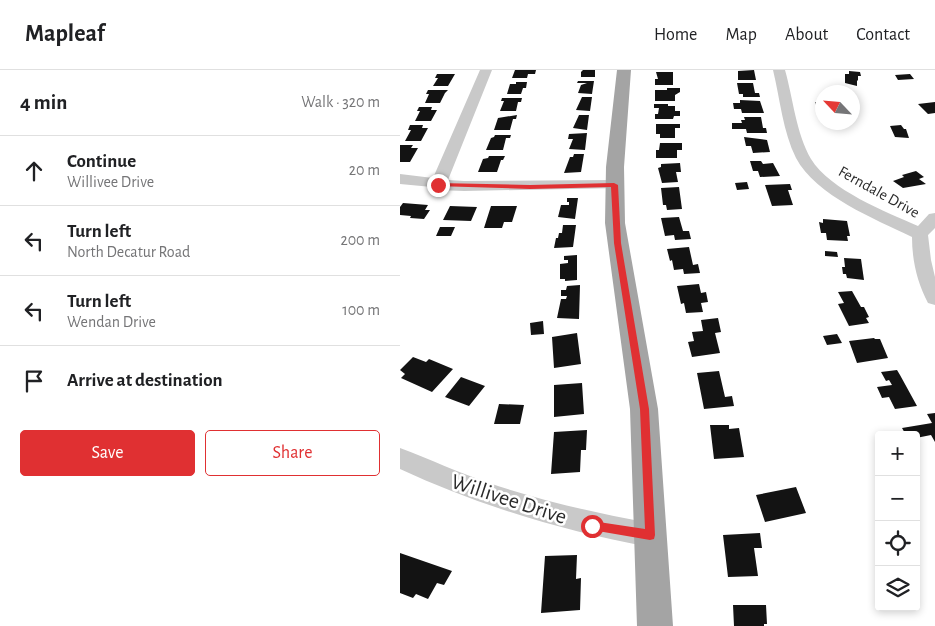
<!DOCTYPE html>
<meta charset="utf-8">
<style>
:root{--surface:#fff;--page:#f6f6f6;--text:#202124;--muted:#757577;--line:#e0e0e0;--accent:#e03032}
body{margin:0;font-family:"Alegreya Sans",sans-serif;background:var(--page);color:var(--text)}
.controls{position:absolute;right:15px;bottom:15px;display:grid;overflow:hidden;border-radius:5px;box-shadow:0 2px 8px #0003}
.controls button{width:45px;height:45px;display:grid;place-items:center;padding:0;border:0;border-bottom:1px solid var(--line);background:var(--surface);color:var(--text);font:25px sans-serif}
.compass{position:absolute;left:415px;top:15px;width:45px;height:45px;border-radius:50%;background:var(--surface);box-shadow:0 2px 8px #0003;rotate:296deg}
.stop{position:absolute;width:15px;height:15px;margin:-11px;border:4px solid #e03032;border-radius:50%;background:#fff}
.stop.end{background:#e03032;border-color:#fff;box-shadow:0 1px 5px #0008}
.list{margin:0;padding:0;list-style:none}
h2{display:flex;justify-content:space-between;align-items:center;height:65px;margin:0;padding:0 20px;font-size:21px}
h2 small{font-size:16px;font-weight:400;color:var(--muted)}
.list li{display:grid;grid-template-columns:32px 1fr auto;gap:15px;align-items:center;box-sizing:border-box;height:70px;padding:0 20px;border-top:1px solid var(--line)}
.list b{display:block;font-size:19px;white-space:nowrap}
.list p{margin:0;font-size:16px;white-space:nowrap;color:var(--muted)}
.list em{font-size:16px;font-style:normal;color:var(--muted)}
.actions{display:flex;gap:10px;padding:15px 20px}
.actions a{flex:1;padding:11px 0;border:1px solid var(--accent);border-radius:5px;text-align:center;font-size:18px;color:var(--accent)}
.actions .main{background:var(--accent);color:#fff}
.icon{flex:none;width:28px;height:28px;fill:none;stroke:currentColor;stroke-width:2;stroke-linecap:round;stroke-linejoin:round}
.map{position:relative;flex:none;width:535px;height:556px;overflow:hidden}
header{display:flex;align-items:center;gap:30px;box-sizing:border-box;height:70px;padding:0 25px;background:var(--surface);border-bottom:1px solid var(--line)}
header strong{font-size:24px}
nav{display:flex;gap:28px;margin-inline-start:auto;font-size:18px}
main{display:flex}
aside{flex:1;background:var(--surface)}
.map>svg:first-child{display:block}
</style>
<header>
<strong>Mapleaf</strong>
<nav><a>Home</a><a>Map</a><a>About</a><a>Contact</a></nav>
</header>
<main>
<aside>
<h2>4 min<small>Walk · 320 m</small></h2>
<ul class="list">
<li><svg class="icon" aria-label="ahead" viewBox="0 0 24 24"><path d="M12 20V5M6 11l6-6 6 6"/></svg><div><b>Continue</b><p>Willivee Drive</p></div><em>20 m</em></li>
<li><svg class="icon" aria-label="left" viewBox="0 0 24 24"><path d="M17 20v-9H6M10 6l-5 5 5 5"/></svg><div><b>Turn left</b><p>North Decatur Road</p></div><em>200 m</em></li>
<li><svg class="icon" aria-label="left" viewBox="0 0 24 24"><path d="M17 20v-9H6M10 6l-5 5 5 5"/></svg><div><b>Turn left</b><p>Wendan Drive</p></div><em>100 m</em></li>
<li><svg class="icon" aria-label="arrive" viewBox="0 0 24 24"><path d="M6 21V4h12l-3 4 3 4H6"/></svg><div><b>Arrive at destination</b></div></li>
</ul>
<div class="actions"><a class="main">Save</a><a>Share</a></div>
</aside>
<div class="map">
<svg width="535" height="556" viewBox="0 0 535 556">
<rect width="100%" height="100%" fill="#fff"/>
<!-- building -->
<path fill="#131313" d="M115,0H136L135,4H128L127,8H112Z
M183,0H195V7H181V2Z
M354,0L356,10H338V1Z
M449,1L460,2L461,6H458V11L457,10V16L445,13V4H449Z
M256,2H273V15H255V9H258Z
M37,4H55L48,16H33L38,8H35Z
M510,4L514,9L498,10L495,5Z
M178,11H194L192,24L178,23L181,15L187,13H177Z
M116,12H127L126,18H123L121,24H107L110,14H116Z
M337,13H353L355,23H359L360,27H343V24H339Z
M267,18H280V22L275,25V31H255V20H267Z
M28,20H48L45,23L40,33H25L29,24H26Z
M182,27H192L190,41L176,40Z
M102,28H122L121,32H118L116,41H100L104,31H101Z
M340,30L360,31L364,43H342L341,39H334L333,33H340Z
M415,32H422V47H420Z
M535,32V43L528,44L518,34Z
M254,34H268V36H275V41H280V46H274L273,49H255V44H258L259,38H254Z
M19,37H32L31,40H37L31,51H15L20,41H17Z
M117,45L116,49H113L110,60H94L98,48Z
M179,45H189L187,60L173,58Z
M344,47H361L363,58H366L367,63H347L346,59H332V53H342L341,50H345Z
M256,54H280V58H275V68H260V64H256Z
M10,55H23L22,58H28L21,71H5L11,60H8Z
M501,55L504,59H506L509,68L495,67L490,56Z
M187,63L185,80L169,79L173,69H168L169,64Z
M95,65H111L110,68H106L103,80H86L91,68L94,67Z
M344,67L367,70L370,82L353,83L351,76H346Z
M260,73H282V80H277V88H256V80H259Z
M0,75H13L11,78H18L10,92H0Z
M174,84H184L181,102L164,103L170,87H173Z
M89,86H105L103,90H101L97,102H78L83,89L88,88Z
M350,91H361L363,94L373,93L380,106L360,107L358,101H353Z
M280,93L281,102H276L278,112L262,113L258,98L261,97V94Z
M516,101L524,107L519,109L526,114L503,118L493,111L504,107L502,105Z
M347,112L349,119L337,120L335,113Z
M390,114L392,120H388L393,135L372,136L365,115Z
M279,117L282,139L267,140L266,135H263L261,118Z
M167,128H178L175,149L158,147L161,135H169V132H167Z
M3,133L28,135L25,140H30L24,149L10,148L11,146L0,145V137Z
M50,136L77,137L71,151L43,150Z
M91,136H117L112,152H104L102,158H84Z
M279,147L283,161H289L291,169L275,170L274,165L265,166L261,148Z
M423,149L447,151L450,166H447L448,171L427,170L426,163H421L419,152L423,153Z
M163,155H176L173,177L154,178L156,168H158L159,163H162Z
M40,157H55L51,166H36Z
M289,177L293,195L298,194L300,203L284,204L283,199L274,200L272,190L270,191L267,179Z
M425,181L437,182L438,187L425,186Z
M177,185V210L165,211V209H160V194L168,193V190H164V186Z
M444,188L461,189L464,210L447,208L446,204H443L442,197H445Z
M299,214L301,223L306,222L308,232L301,233L303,242L286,243L284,233L281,234L277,216Z
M180,215L179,249L157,248L161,229H166L167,226H161V220H166L167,216Z
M452,221L461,237H464L469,247L466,248L469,253L449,256L438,234L444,233L438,222Z
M318,248L321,262L315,263L320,283L292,287L288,272L294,271L292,262L303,261L301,250Z
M143,251L144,264L131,265L130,253Z
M177,263L181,294L154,298L152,267Z
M437,264L442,273L427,275L423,266Z
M474,268L475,269H480L488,288L457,293L449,271Z
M13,287L26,292L29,289L53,299L32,322L1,308L5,304L0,300Z
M497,300L500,305L517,336L495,339L489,327L482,328L477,317L492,315L489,310L486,311L481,302Z
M319,301L325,327L332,326L334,336L304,339L297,303Z
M61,307L85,316L69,336L45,327Z
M182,313L184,344L154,347V315Z
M99,334L124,335L120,354H94Z
M535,343V372L531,365L516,368V365H506L502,358L532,353L527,344Z
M310,355H329V359L339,358L344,387L314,389Z
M187,360L186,380H181L180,402L151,404L154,362Z
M396,417L406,443L365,452L356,425Z
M360,463L362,478H354L358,506L328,507L323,465Z
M0,483L52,501L44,515L37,513L28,529L16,524L13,528L0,523Z
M177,485L176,509L181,508L180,540L141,543L145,486Z
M333,535H366L367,554H364V556H334Z"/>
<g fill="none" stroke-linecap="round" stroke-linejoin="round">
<!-- minor -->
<path fill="#c9c9c9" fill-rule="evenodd" d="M80,0H92L48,110L64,111L214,110L219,112L222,115L219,118L64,121L38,120L32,117L0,114V104L33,108Z
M373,0H385C393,28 396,63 411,89C430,120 486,142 518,156L529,144L535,143V158L528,165L531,190L535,207V235L528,233C517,212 512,190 512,167C475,149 416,126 396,88C383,62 380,29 373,0Z
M0,378C30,389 59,403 89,413C142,431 196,443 250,453L259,456L263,465L259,474L250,477C163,461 80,436 0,399Z"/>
<!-- major -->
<path fill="#a4a4a4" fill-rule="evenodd" d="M217,0H231L224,97L225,153L258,339L273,556H237L230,339L205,153L206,97Z"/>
</g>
<!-- route -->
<path fill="#e03032" d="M38,113L130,115L214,113L218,115L221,173L249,339L255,465L254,469L250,470L192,460L187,456L192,451L245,459L240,339L214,173L211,117L130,119L35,116Z"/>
<g text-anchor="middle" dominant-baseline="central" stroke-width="5" stroke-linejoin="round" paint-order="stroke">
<!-- far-street labels -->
<g font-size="16" fill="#2c2c2c" stroke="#fff">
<text transform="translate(479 122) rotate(29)">Ferndale Drive</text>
</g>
<!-- near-street labels -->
<g font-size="22" fill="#2c2c2c" stroke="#fff">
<text transform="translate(109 429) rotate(18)">Willivee Drive</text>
</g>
</g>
</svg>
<div class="controls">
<button>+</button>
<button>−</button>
<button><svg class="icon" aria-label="locate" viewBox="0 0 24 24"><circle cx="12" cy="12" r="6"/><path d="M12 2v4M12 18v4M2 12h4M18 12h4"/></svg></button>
<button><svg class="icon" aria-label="layers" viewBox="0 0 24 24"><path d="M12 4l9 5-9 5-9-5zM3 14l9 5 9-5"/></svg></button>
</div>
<svg class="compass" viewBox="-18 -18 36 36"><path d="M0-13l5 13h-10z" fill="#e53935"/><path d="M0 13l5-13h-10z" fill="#757577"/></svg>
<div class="stop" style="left:192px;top:456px"></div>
<div class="stop end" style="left:38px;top:115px"></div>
</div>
</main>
